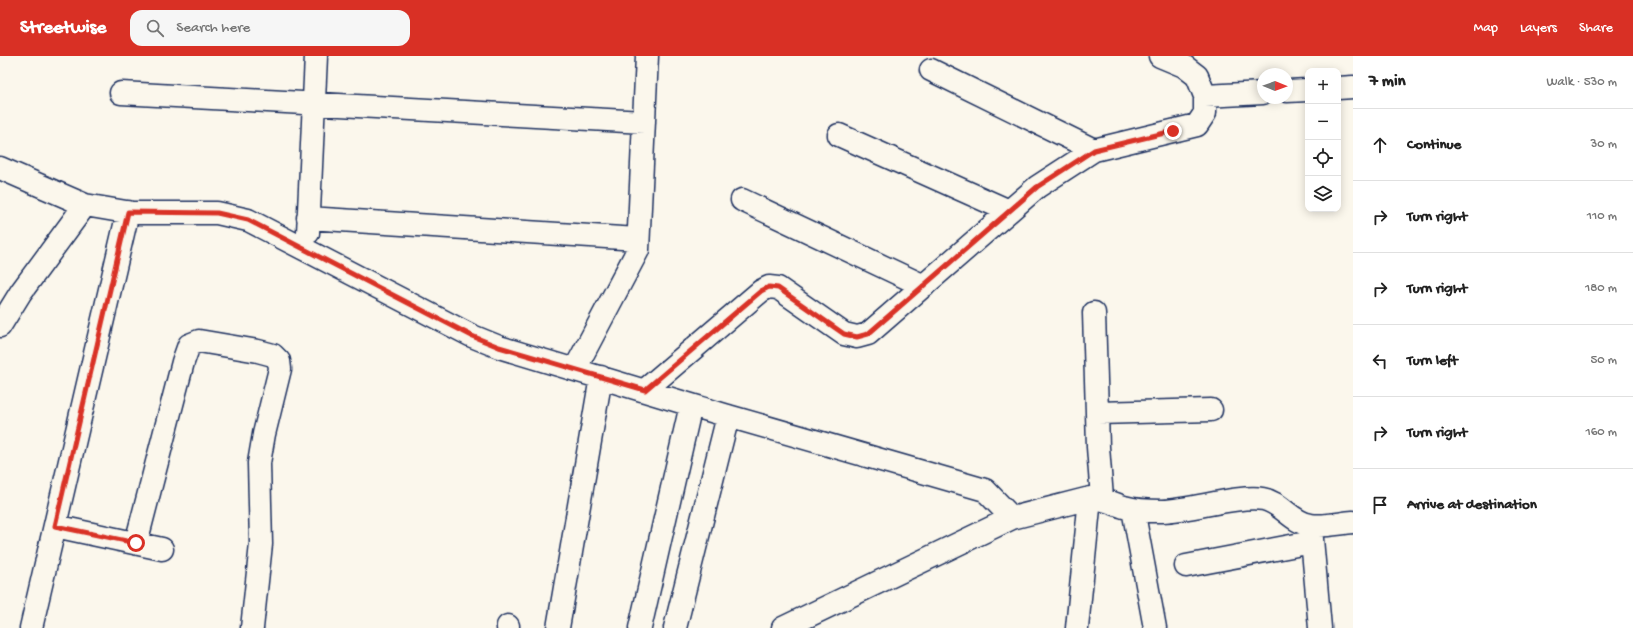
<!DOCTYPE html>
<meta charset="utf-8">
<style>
:root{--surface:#fff;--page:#f6f6f6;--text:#222;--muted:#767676;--line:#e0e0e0;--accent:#d93025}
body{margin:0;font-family:"Gochi Hand",sans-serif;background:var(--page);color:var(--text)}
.controls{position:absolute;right:12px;top:12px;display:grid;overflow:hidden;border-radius:8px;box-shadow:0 2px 10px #0003}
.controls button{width:36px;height:36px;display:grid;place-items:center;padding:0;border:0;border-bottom:1px solid var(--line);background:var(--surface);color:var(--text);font:20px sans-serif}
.compass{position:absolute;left:1257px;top:12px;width:36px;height:36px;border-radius:50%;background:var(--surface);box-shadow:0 2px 10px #0003;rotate:91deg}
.stop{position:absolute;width:12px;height:12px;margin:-9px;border:3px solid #d93025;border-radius:50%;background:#fff}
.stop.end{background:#d93025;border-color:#fff;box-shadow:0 1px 4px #0008}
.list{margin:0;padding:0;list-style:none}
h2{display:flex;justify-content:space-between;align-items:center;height:52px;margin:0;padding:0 16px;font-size:17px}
h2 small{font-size:13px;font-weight:400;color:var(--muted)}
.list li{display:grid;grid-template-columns:26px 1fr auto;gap:12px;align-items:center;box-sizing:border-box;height:72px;padding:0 16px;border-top:1px solid var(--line)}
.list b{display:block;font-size:15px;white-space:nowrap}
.list em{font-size:13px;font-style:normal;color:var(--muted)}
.icon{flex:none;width:22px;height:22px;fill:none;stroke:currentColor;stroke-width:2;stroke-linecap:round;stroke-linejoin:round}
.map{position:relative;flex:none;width:1353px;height:572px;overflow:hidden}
header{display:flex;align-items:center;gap:24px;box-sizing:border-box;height:56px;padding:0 20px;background:var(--accent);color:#fff}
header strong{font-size:19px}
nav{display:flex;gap:22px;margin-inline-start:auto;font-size:14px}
.search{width:280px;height:36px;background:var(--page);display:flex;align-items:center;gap:10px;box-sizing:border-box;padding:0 14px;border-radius:12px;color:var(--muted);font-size:15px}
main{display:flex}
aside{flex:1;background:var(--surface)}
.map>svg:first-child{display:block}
</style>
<header>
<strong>Streetwise</strong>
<div class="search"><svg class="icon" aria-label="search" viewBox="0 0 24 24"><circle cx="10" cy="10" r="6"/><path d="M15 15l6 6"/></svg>Search here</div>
<nav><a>Map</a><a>Layers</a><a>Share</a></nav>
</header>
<main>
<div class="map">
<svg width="1353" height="572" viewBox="0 0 1353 572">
<rect width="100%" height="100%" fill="#fbf7ec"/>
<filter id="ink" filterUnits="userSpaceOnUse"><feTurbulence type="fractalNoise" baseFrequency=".025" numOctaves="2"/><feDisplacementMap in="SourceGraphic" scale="8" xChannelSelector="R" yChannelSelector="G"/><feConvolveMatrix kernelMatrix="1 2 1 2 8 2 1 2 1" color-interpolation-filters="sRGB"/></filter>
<g filter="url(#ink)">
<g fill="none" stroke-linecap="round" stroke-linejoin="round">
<!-- minor casing -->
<g stroke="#1b2f5e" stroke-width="25">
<path id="minor" d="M931,14L1094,94
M1338,32L1353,31
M1287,35L1308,34
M121,37L644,66
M1205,40L1263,37
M839,79L1009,155
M0,112L85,149L132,157H217L248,164L472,280L499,291L728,360L985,434L1012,462
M742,144L924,230
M308,162L638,183
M308,177L316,0
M1094,257L1098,391L1102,442
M0,270L21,236L85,149
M575,313L638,194L647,0
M645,334L761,235L769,231L778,232L844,278L857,281L868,278L1037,131L1094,94L1197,69L1205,57V40L1197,20L1184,10L1160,0
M1098,357L1211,354
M1133,453L1155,572
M55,470L162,493
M1311,472L1320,572
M136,487L183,306L189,289L199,285L258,295L273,299L279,305L280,313L264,378L259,407L261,488L252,572
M1186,510L1312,486
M31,572L128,156
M508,572V570
M558,572L601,321
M640,572L691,349
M675,572L728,360
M783,572L1012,462L1090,442C1103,442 1112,447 1124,451C1137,455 1150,455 1163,455C1193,454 1237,439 1263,443C1281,446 1292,467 1311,469C1324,471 1340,467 1353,466
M1077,572L1090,442"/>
</g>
<!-- minor -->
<use href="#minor" stroke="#fbf7ec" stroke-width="22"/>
</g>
</g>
<g fill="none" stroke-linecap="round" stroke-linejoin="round" filter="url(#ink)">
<!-- route -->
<path stroke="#d93025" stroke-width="5" d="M136,487L55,470L128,156L217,157L248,164L472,280L499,291L645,334L761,235L769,231L778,232L844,278L857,281L868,278L1037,131L1094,94L1173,75"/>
</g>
</svg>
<div class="controls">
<button>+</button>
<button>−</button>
<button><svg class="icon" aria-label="locate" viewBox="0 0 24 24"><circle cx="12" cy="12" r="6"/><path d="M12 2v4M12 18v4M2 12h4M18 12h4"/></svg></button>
<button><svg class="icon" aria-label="layers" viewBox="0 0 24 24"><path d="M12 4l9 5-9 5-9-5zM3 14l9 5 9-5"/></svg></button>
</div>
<svg class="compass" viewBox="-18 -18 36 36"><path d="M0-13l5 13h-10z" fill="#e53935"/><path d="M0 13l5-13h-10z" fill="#767676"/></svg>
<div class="stop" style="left:136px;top:487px"></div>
<div class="stop end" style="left:1173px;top:75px"></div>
</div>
<aside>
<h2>7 min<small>Walk · 530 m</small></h2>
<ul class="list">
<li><svg class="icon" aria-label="ahead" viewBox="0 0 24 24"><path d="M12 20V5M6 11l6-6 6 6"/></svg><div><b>Continue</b></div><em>30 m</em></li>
<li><svg class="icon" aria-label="right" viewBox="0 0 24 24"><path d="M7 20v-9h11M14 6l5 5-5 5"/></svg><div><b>Turn right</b></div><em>110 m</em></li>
<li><svg class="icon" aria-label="right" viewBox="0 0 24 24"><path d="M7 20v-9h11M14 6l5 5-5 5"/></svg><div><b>Turn right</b></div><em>180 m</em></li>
<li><svg class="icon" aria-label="left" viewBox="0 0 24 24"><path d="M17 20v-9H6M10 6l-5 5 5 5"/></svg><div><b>Turn left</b></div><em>50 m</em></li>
<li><svg class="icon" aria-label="right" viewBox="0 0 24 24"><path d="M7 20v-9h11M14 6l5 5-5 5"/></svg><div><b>Turn right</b></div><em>160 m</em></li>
<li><svg class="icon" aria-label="arrive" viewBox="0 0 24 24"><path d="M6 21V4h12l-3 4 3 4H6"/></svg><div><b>Arrive at destination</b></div></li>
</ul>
</aside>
</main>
